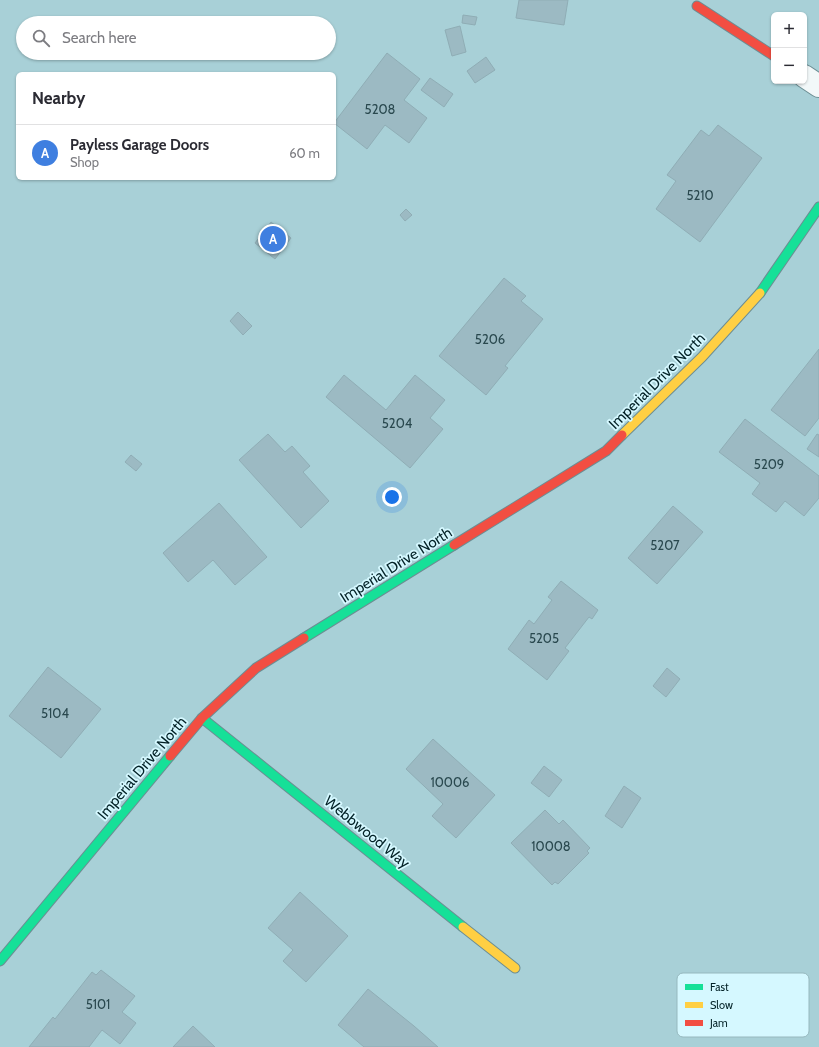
<!DOCTYPE html>
<meta charset="utf-8">
<style>
:root{--surface:#fff;--page:#f2f2f3;--text:#2b2b33;--muted:#7c7c81;--line:#e1e1e2;--accent:#3c5e64}
body{margin:0;font-family:Cabin,sans-serif;background:var(--page);color:var(--text)}
.controls{position:absolute;right:12px;top:12px;display:grid;overflow:hidden;border-radius:6px;box-shadow:0 1px 3px #0004}
.controls button{width:36px;height:36px;display:grid;place-items:center;padding:0;border:0;border-bottom:1px solid var(--line);background:var(--surface);color:var(--text);font:20px sans-serif}
.you{position:absolute;left:392px;top:497px;width:14px;height:14px;margin:-10px;border:3px solid #fff;border-radius:50%;background:#1a73e8;box-shadow:0 0 0 6px #1a73e833}
.badge{display:grid;place-items:center;width:26px;height:26px;border-radius:50%;background:var(--accent);color:#fff;font-size:13px;font-weight:700}
.pin{position:absolute;translate:-50% -50%;border:2px solid #fff;box-shadow:0 1px 4px #0006}
.list{margin:0;padding:0;list-style:none}
h2{display:flex;justify-content:space-between;align-items:center;height:52px;margin:0;padding:0 16px;font-size:17px}
h2 small{font-size:13px;font-weight:400;color:var(--muted)}
.list li{display:grid;grid-template-columns:26px 1fr auto;gap:12px;align-items:center;box-sizing:border-box;height:56px;padding:0 16px;border-top:1px solid var(--line)}
.list b{display:block;font-size:15px;white-space:nowrap}
.list p{margin:0;font-size:13px;white-space:nowrap;color:var(--muted)}
.list em{font-size:13px;font-style:normal;color:var(--muted)}
.icon{flex:none;width:22px;height:22px;fill:none;stroke:currentColor;stroke-width:2;stroke-linecap:round;stroke-linejoin:round}
.map{position:relative;flex:none;width:819px;height:1047px;overflow:hidden}
.search{position:absolute;background:var(--surface);box-shadow:0 1px 3px #0004;left:16px;top:16px;width:320px;height:44px;display:flex;align-items:center;gap:10px;box-sizing:border-box;padding:0 14px;border-radius:22px;color:var(--muted);font-size:15px}
.panel{position:absolute;background:var(--surface);box-shadow:0 1px 3px #0004;left:16px;top:72px;width:320px;height:108px;border-radius:6px}
.map>svg:first-child{display:block}
</style>
<div class="map">
<svg width="819" height="1047" viewBox="0 0 819 1047">
<rect width="100%" height="100%" fill="#a8d0d7"/>
<!-- building -->
<path fill="#9cbac3" stroke="#8fadb5" d="M519,0H568L564,25L516,18Z
M463,15L477,17L475,25L462,23Z
M460,26L466,52L452,56L445,30Z
M387,53L420,79L404,100L427,118L409,143L385,125L367,149L334,123Z
M486,57L495,70L475,83L467,71Z
M430,78L453,94L444,107L421,90Z
M718,125L762,158L700,242L656,209L676,181L667,175L701,130L709,136Z
M406,209L412,215L405,221L400,215Z
M271,222L291,238L275,259L255,243Z
M504,278L526,296L521,301L543,319L505,366L508,368L486,395L439,356Z
M238,312L252,326L243,335L230,321Z
M819,349V418L805,436L771,410Z
M344,375L386,410L415,375L445,400L430,418L443,429L410,468L326,397Z
M745,419L819,476V498L804,516L785,501L776,512L752,494L760,483L719,452Z
M268,434L285,452L292,446L310,466L303,472L329,501L301,528L239,460Z
M817,434L819,435V457L807,449Z
M131,455L142,464L136,471L125,462Z
M219,503L267,557L235,585L213,560L188,582L163,553Z
M673,506L703,532L657,584L628,558Z
M561,581L598,610L592,619L589,617L565,648L569,651L547,680L508,649L529,620L534,624L552,600L548,597Z
M48,667L101,709L61,758L9,716Z
M667,668L680,679L666,697L653,686Z
M433,739L495,795L456,838L432,816L443,804L406,769Z
M544,766L562,780L549,797L531,783Z
M624,786L641,798L622,828L605,816Z
M545,810L559,824L563,820L590,848L587,851L589,853L558,884L555,882L552,885L511,843Z
M300,892L348,936L306,982L283,961L293,950L268,928Z
M101,970L135,996L122,1012L136,1023L120,1044L102,1030L89,1047H29L53,1017L55,1019L92,972L96,975Z
M368,989L414,1026L438,1047H364L338,1025Z
M193,1026L215,1047H173Z"/>
<g fill="none" stroke-linecap="round" stroke-linejoin="round">
<!-- street casing -->
<g stroke="#6c8d93" stroke-width="24">
<path id="street" d="M804,76L819,86"/>
</g>
<!-- fast casing -->
<g stroke="#6c8d93" stroke-width="11">
<path id="fast" d="M760,293L819,207
M304,638L454,545
M202,718L463,927
M0,961L170,756"/>
</g>
<!-- slow casing -->
<g stroke="#6c8d93" stroke-width="11">
<path id="slow" d="M622,435L702,357L760,293
M463,927L515,968"/>
</g>
<!-- jam casing -->
<g stroke="#6c8d93" stroke-width="11">
<path id="jam" d="M697,6L774,56
M454,545L606,451L622,435
M170,756L202,718L256,668L304,638"/>
</g>
<!-- street -->
<use href="#street" stroke="#f2f8f9" stroke-width="22"/>
<!-- fast -->
<use href="#fast" stroke="#16e098" stroke-width="9"/>
<!-- slow -->
<use href="#slow" stroke="#ffcf43" stroke-width="9"/>
<!-- jam -->
<use href="#jam" stroke="#f24e42" stroke-width="9"/>
</g>
<g text-anchor="middle" dominant-baseline="central" stroke-width="3.5" stroke-linejoin="round" paint-order="stroke">
<!-- number labels -->
<g font-size="13" fill="#29484e">
<text x="380" y="109">5208</text>
<text x="700" y="195">5210</text>
<text x="490" y="339">5206</text>
<text x="397" y="423">5204</text>
<text x="769" y="464">5209</text>
<text x="665" y="545">5207</text>
<text x="544" y="638">5205</text>
<text x="55" y="713">5104</text>
<text x="450" y="782">10006</text>
<text x="551" y="846">10008</text>
<text x="98" y="1004">5101</text>
</g>
<!-- street labels -->
<g font-size="15" fill="#022126" stroke="#d5f8ff">
<text transform="translate(657 381) rotate(-45)">Imperial Drive North</text>
<text transform="translate(396 565) rotate(-32)">Imperial Drive North</text>
<text transform="translate(142 768) rotate(-50)">Imperial Drive North</text>
<text transform="translate(367 832) rotate(39)">Webbwood Way</text>
</g>
</g>
<!-- legend -->
<rect x="677" y="973" width="132" height="64" rx="6" fill="#d5f8ff" stroke="#96b8be" stroke-width="1"/>
<rect x="685" y="984" width="18" height="6" fill="#16e098"/>
<rect x="685" y="1002" width="18" height="6" fill="#ffcf43"/>
<rect x="685" y="1020" width="18" height="6" fill="#f24e42"/>
<g font-size="11" fill="#022126">
<text x="710" y="991">Fast</text>
<text x="710" y="1009">Slow</text>
<text x="710" y="1027">Jam</text>
</g>
</svg>
<div class="controls">
<button>+</button>
<button>−</button>
</div>
<div class="you"></div>
<div class="pin badge" style="left:273px;top:239px;background:#3f7fe0">A</div>
<div class="search"><svg class="icon" aria-label="search" viewBox="0 0 24 24"><circle cx="10" cy="10" r="6"/><path d="M15 15l6 6"/></svg>Search here</div>
<section class="panel">
<h2>Nearby<small></small></h2>
<ul class="list">
<li><span class="badge" style="background:#3f7fe0">A</span><div><b>Payless Garage Doors</b><p>Shop</p></div><em>60 m</em></li>
</ul>
</section>
</div>
